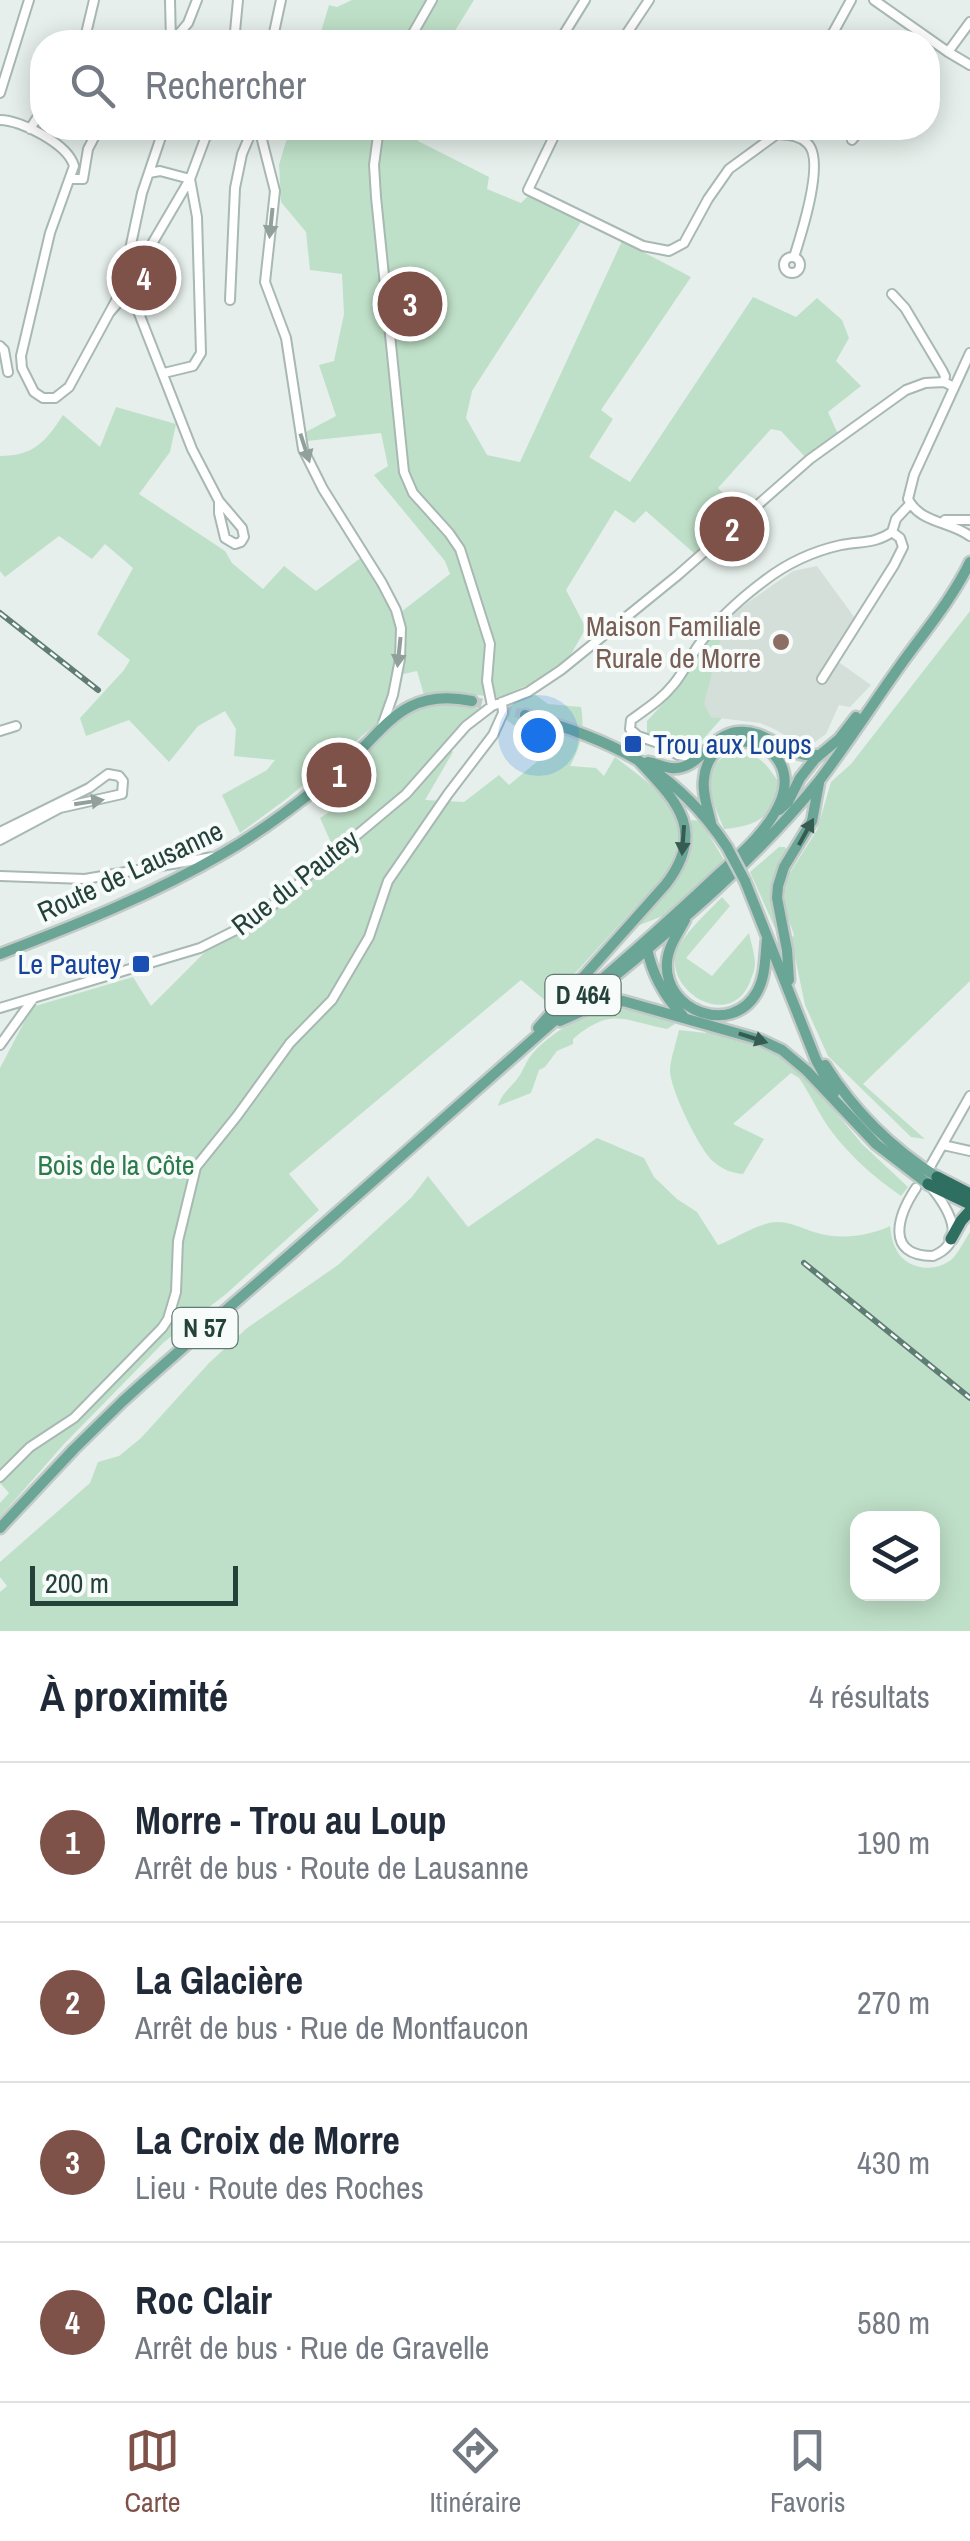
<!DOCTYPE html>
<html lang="fr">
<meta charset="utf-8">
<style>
:root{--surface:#fff;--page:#f6f6f7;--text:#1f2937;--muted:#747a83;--line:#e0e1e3;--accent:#7f5249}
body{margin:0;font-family:"Archivo Narrow",sans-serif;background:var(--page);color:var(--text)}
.controls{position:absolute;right:30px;bottom:30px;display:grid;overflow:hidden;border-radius:20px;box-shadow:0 5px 25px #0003}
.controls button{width:90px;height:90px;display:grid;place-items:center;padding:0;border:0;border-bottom:2px solid var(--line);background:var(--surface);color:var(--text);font:50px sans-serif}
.scale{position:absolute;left:30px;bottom:25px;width:208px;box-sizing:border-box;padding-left:10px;border:5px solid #24423a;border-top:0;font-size:28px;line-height:35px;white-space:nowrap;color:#24423a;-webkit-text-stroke:8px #f7fbf9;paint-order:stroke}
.you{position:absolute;left:538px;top:735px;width:35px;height:35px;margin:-25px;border:8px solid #fff;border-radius:50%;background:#1a73e8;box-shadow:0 0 0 15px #1a73e833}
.badge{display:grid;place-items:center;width:65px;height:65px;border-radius:50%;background:var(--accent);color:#fff;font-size:32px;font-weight:700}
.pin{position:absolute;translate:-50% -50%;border:5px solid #fff;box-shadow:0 2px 10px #0006}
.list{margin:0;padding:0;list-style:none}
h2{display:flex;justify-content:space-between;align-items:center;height:130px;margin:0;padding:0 40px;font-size:42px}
h2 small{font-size:32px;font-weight:400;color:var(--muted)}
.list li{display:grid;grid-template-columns:65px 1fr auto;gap:30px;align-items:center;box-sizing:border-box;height:160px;padding:0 40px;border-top:2px solid var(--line)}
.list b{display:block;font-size:38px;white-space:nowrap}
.list p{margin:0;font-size:32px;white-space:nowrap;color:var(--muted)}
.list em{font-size:32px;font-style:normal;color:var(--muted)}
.icon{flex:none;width:55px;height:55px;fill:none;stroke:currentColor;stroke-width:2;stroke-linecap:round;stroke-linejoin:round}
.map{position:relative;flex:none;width:970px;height:1631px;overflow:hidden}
.search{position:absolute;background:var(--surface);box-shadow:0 5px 25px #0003;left:30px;right:30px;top:30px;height:110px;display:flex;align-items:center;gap:25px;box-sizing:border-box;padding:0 35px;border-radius:40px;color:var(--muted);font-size:38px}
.sheet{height:770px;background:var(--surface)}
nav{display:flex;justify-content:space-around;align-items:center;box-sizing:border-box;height:140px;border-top:2px solid var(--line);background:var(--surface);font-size:28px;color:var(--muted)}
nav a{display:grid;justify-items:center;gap:5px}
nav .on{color:var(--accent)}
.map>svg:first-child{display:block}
</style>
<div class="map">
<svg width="970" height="1631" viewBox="0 0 970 1631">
<rect width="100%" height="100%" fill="#e6efeb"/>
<!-- built -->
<path fill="#d4dfda" d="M817,566L857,621L833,658L871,685L850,707L839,705L826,734L812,744L798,743L774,729L760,723L711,717L703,704L724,626L737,610L793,571Z"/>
<!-- green -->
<path fill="#bfe0c8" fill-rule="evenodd" d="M352,0H474L448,42H318L329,5L337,7Z
M290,128H422L418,141L489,177L487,189L521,203L528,196L581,222L472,391L466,418L487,455L520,462L622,241L691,277L601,410L613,419L589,457L630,482L753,297L796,317L817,298L842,320L849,338L836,361L861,386L828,412L838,434L806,458L781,431L771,429L718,488L742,512L695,554L646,511L634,523L615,510L566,590L586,628L570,656L533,683L499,697L452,693L424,695L417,671L394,676L380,721L285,800L240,833L222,795L267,770L275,760L234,756L236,729L225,711L198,726L169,762L129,720L86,736L80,718L124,670L130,660L97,634L133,568L105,544L92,559L59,536L5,577L0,571V456C34,456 46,441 63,415L100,447L116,407L176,424L170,452L139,494L225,551L232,563L263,589L284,566L316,591L362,557L401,612L450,574L445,561L374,475L388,466L381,433L307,441L304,433L336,416L319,365L334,361L344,314L342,274L310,270L306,232L281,202L279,165Z
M970,611V981L863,1084L925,1139L911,1137L828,1056L805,1005L791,938L794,935L784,906L786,879L817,830L831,782L851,764Z
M724,626L704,704L711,717L722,718C686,758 696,755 647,734V721L670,696L703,645Z
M533,693L548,704L581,707C585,729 581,746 570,766L596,768L604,776L615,757C661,792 704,819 661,879L548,1003L521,980L289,1174L319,1210L226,1294L164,1342L64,1444L0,1517V1503L9,1493L0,1483V1068L32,1007L133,977L151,1006L219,938L333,847L320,818L348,800L336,782C357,761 398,710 426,704C444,700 463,705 481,709L443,745L453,752L425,800L464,802L499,775L509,785L539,760L549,742L528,725L523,732L504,718L512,702Z
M734,752C758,752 766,763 779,783C777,816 755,827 724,829C713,802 694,766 734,752Z
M692,820L701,821L724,860L668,914L637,926C668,891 689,872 689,822Z
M779,847H785L787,852C767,876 773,898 777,927L775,928L750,872Z
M722,897L730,906L686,958L712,976L749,933C751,943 755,954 755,964C755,968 753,974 751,979C734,1030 671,996 675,958C677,939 709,911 722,897Z
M612,1007L632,1009L671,1019L675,1024L667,1029C624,1021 612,1006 573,1039V1044L557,1051L545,1067L539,1070L531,1093L498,1106C502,1092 512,1087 520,1075C524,1068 527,1060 532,1054C551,1032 584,1013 612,1007Z
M707,1029L764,1046L787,1058L802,1071L862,1144L908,1187L901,1196C875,1178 851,1157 832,1132C819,1115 811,1095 799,1078L791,1073L733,1124L764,1139L743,1174C732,1173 723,1170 714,1162C700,1151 669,1087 670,1069C671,1057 676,1043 679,1030L706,1033Z
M597,1138L644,1158L654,1177L677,1199L697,1212L718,1245C734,1239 752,1227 769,1223C784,1219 799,1227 814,1232C839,1240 866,1237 890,1226C891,1233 892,1242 896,1249C905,1269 935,1274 952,1259C959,1252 964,1241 970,1232V1631H0V1592L7,1586L0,1577V1562L90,1483L98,1462L119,1456L141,1438L209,1363L247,1328L338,1265L411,1198L428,1176L468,1227ZM932,1518V1594H858V1518Z"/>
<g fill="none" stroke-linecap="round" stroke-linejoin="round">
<!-- major-tunnel -->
<path stroke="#bfccc8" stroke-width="10" stroke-dasharray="10 5" stroke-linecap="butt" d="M472,701L525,715"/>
<!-- minor casing -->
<g stroke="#a8b8b2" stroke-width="12">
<path id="minor" d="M170,0L171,42
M874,0L948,52L970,65
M84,42L94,0
M172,42L188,23L197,0
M234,42L238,0
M272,42L281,0
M408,42L432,0
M559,42L585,0
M621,42L649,0
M828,42L851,0
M948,52L970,22
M0,93L29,0
M0,120C21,120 68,144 74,166L50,233L21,356L22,368L34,392L43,398H55L69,387L119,295L117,286L123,282L132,287L131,293L123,297L110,312
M259,128L275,191L265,282L286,338L303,449L323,489L382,583L396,610L401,628L400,659L393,695L382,726
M379,128L374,165L376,197L404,472L413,493L449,533L460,549L490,644L487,681L492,706
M558,128L528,190L643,246L669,251L684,243L708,199L729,169L777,134L781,128
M30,129L42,110
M777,134C788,135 799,135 807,143C826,159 801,235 794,257
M852,140L862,128
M149,173L160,171L190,179L197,217L201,353L193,366L164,373
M70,179H83L88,149L99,128
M784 265a8 8 0 1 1 16 0a8 8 0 1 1-16 0Z
M123,282L142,193L164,128
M129,283L190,179L209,128
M131,293L192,449L219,501L242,528L244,537L241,542L235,544L225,538L219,513V501
M892,294L905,308L942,370L945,376L944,382
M230,300L235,188L242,154L253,128
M0,346L4,350L8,372
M970,353L914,475L908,499C920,523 949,521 970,536
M945,520H970
M822,679L894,565L903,547L900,538L892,532
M0,731L16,726
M703,753L685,756L678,755L661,744L638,736L630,729L631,720C646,709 661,700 673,685C683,674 689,659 698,646C715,622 740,599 764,581C786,564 814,551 841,545C861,541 875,544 892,532L896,519L910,504
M0,832L89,788L108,774L119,776L123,781L122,794L60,808L0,840
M0,876L85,879L213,857
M0,1008L200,948L254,921L406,794L466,726L492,706L528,692L561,670L678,575L810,459L906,390L925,383L944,382L954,387
M0,1045L33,999
M943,1145L970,1151
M931,1165L970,1096
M916,1188C898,1215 884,1256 933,1256C969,1241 948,1208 931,1187
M0,1477L30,1447L74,1418L162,1328L168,1319L176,1292L178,1241L196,1167L237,1116L290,1043L332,1000L369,937L388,881L448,794L493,735L503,713L502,702"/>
</g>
<!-- major casing -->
<g stroke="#c2cac8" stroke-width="15">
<path id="major" d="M525,715C613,741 675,768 727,847
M648,762C655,763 663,767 671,768C699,771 710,735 737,732C768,728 787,760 818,755
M779,810L788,802L800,778L815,759L839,739L856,717
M745,881L816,1060L834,1093
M685,920C678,933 668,947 667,962C663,1011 732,1037 757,992C766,976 765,956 767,939
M647,948C652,975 665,997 683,1016
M0,954C76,925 154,894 224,853C264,830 301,801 337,772C384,734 399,686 472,701
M789,980L787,950L777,898L778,886L784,867L812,821L819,783
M604,985C680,923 757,858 819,781C848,743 874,702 902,663C926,630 952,599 970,562
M560,1021L598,1004L623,1001L761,1040L782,1050L807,1071L876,1144L928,1184
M538,1028L666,884C708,829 675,800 637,759
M825,1065C854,1111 891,1148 937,1177
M0,1528L74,1449L123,1401C179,1350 237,1301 294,1251C375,1180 456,1107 537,1036C594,986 652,937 707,885C733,860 767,835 781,800C804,739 710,716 704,779C702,793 708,809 711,823"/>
</g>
<!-- highway casing -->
<g stroke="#c2cac8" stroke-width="16">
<path id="highway" d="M937,1177L970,1194
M928,1184L970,1204
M951,1239L961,1221L970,1211"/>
</g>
<!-- minor -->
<use href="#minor" stroke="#fff" stroke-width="8"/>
<!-- major -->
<use href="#major" stroke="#6aa596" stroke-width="10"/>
<!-- highway -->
<use href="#highway" stroke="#2f6f62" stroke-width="11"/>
<!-- rail casing -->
<g stroke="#5f7d75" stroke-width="6">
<path id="rail" d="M0,613L98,690
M804,1263L970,1398"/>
</g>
<!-- rail -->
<use href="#rail" stroke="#f7fbf9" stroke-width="2.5" stroke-dasharray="8" stroke-linecap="butt"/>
<!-- major-bridge casing -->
<g stroke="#c2cac8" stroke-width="15" stroke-linecap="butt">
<path id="major-bridge" d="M727,847L745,881"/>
</g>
<!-- major-bridge -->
<use href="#major-bridge" stroke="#6aa596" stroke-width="10"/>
</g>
<!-- one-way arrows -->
<defs><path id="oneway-solid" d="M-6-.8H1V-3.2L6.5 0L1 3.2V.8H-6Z" transform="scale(2.5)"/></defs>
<g fill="#92a09c">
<use href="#oneway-solid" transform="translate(271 223) rotate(96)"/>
<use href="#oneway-solid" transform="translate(305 448) rotate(72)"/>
<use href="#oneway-solid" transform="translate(399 652) rotate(96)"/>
<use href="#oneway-solid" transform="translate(89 802) rotate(-9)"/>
</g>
<g fill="#365b51">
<use href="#oneway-solid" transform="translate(806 832) rotate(-61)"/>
<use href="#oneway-solid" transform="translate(683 840) rotate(94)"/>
<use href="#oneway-solid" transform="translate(753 1038) rotate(18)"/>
</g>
<!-- markers -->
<circle fill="#8d6e63" stroke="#f7fbf9" stroke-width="4" cx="781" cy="642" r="10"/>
<g fill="#1a4fb4" stroke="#f7fbf9" stroke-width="4">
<rect x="623" y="734" width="20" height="20" rx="5"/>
<rect x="131" y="954" width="20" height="20" rx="5"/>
</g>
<g text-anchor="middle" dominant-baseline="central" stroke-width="8" stroke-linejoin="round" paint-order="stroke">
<!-- shield labels -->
<g fill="#f7fbf9" stroke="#637a73" stroke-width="2.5">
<rect x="545.5" y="975" width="75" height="40" rx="8"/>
<rect x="172.5" y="1308" width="65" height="40" rx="8"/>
</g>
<g font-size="25" font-weight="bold" fill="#24423a">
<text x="583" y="995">D 464</text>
<text x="205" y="1328">N 57</text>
</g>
<!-- education labels -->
<g font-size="28" fill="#785e54" stroke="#f7fbf9" text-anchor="end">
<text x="761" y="626">Maison Familiale<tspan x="761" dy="32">Rurale de Morre</tspan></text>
</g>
<!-- transit labels -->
<g font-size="28" fill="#164399" stroke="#f7fbf9" text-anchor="start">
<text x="653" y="744">Trou aux Loups</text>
<text x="121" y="964" text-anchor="end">Le Pautey</text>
</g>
<!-- street labels -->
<g font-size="28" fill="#24423a" stroke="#f7fbf9">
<text transform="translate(130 871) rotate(-25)">Route de Lausanne</text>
<text transform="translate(295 882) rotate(-38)">Rue du Pautey</text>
</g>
<!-- park labels -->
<g font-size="28" fill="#2d7a4b" stroke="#f7fbf9">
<text x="116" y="1165">Bois de la Côte</text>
</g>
</g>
</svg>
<div class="controls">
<button><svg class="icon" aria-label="layers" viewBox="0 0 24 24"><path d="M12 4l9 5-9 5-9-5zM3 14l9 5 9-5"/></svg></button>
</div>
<div class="scale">200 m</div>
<div class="you"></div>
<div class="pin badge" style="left:339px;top:775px">1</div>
<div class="pin badge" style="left:732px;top:529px">2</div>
<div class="pin badge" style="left:410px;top:304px">3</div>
<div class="pin badge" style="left:144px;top:278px">4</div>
<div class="search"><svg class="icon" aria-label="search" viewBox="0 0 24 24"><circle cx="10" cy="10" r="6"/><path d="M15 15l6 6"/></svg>Rechercher</div>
</div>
<section class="sheet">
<h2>À proximité<small>4 résultats</small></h2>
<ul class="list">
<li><span class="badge">1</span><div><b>Morre - Trou au Loup</b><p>Arrêt de bus · Route de Lausanne</p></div><em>190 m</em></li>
<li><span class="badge">2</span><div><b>La Glacière</b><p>Arrêt de bus · Rue de Montfaucon</p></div><em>270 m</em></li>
<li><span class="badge">3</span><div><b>La Croix de Morre</b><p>Lieu · Route des Roches</p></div><em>430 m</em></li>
<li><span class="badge">4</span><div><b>Roc Clair</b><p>Arrêt de bus · Rue de Gravelle</p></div><em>580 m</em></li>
</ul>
</section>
<nav>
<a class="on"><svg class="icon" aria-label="map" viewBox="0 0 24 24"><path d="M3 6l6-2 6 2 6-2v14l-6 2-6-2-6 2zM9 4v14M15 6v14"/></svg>Carte</a>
<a><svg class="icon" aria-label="directions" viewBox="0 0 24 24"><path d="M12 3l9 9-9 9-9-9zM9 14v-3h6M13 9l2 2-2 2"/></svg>Itinéraire</a>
<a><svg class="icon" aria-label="saved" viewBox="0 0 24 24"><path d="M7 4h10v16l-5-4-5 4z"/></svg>Favoris</a>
</nav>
